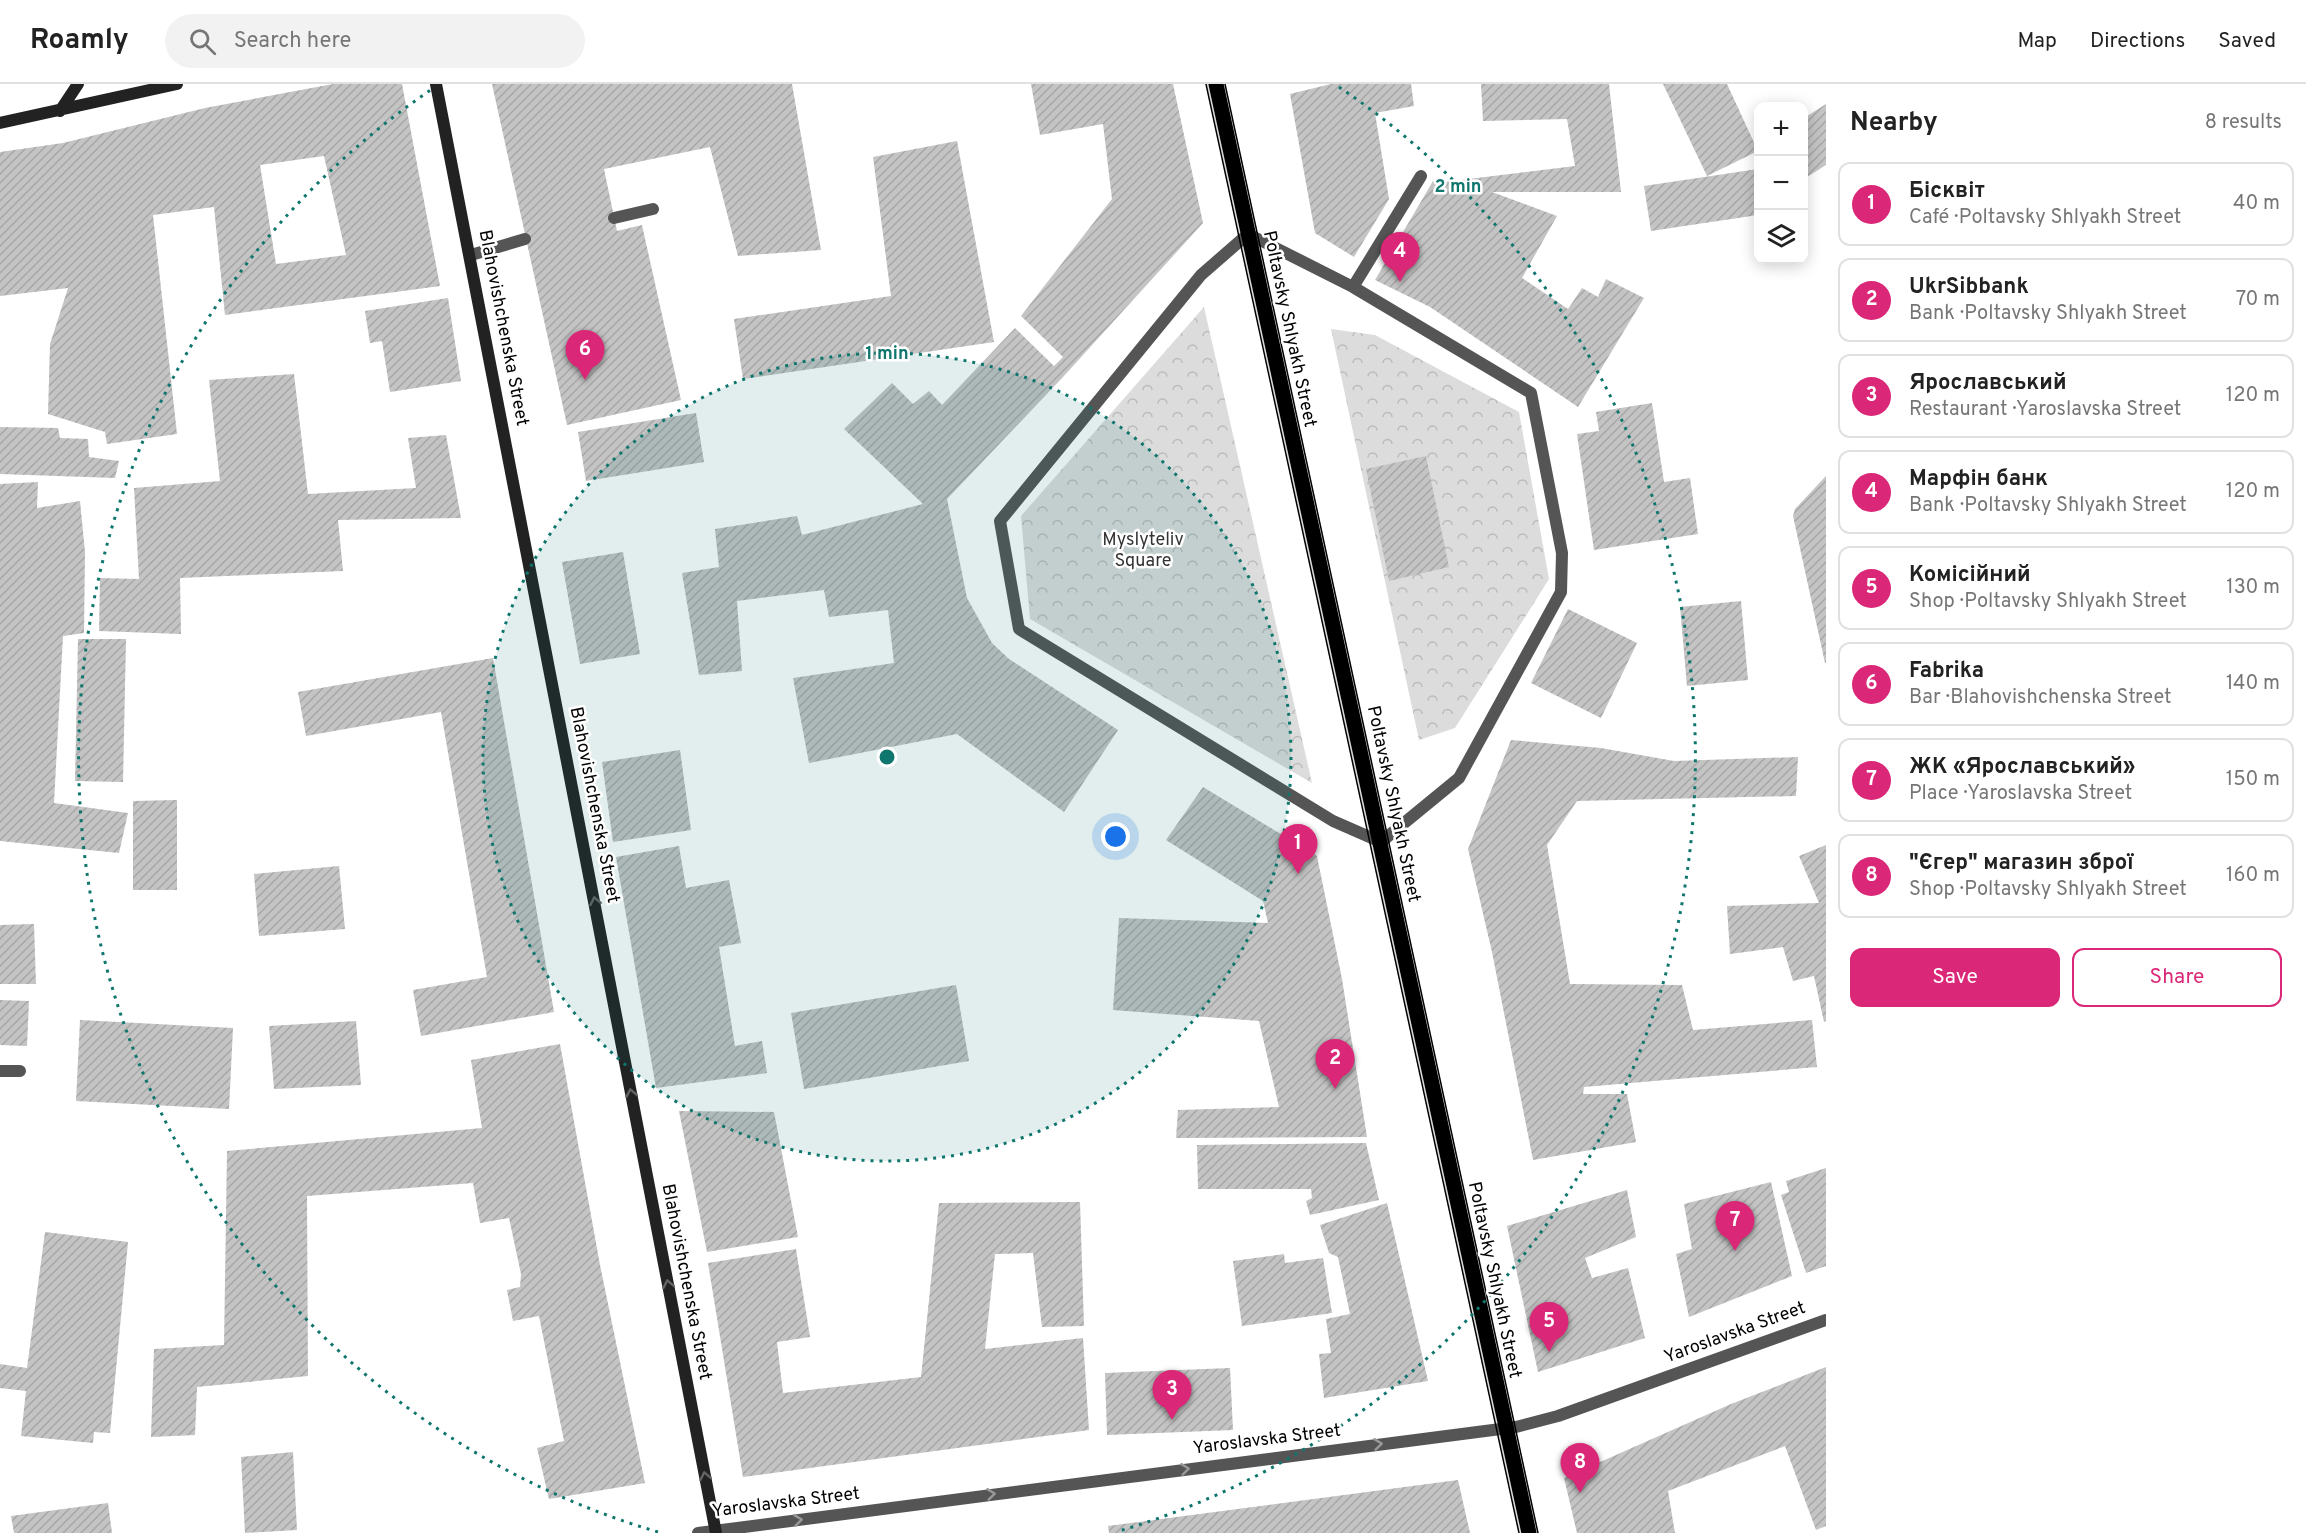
<!DOCTYPE html>
<meta charset="utf-8">
<style>
:root{--surface:#fff;--page:#f2f2f2;--text:#222;--muted:#767676;--line:#e0e0e0;--accent:#db2777}
body{margin:0;font-family:Overpass,sans-serif;background:var(--page);color:var(--text)}
.controls{position:absolute;right:18px;top:18px;display:grid;overflow:hidden;border-radius:12px;box-shadow:0 3px 15px #0003}
.controls button{width:54px;height:54px;display:grid;place-items:center;padding:0;border:0;border-bottom:2px solid var(--line);background:var(--surface);color:var(--text);font:30px sans-serif}
.you{position:absolute;left:1116px;top:753px;width:21px;height:21px;margin:-15px;border:4px solid #fff;border-radius:50%;background:#1a73e8;box-shadow:0 0 0 9px #1a73e833}
.badge{display:grid;place-items:center;width:39px;height:39px;border-radius:50%;background:var(--accent);color:#fff;font-size:20px;font-weight:700}
.pin{position:absolute;translate:-50% -50px;filter:drop-shadow(0 2px 3px #0008)}
.pin::after{content:'';position:absolute;top:32px;width:21px;height:18px;background:inherit;clip-path:polygon(0 0,100% 0,50% 100%)}
.list{margin:0;padding:0;list-style:none}
h2{display:flex;justify-content:space-between;align-items:center;height:78px;margin:0;padding:0 24px;font-size:26px}
h2 small{font-size:20px;font-weight:400;color:var(--muted)}
.list li{display:grid;grid-template-columns:39px 1fr auto;gap:18px;align-items:center;box-sizing:border-box;height:84px;margin:0 12px 12px;padding:0 12px;border:2px solid var(--line);border-radius:12px}
.list b{display:block;font-size:22px;white-space:nowrap}
.list p{margin:0;font-size:20px;white-space:nowrap;color:var(--muted)}
.list em{font-size:20px;font-style:normal;color:var(--muted)}
.actions{display:flex;gap:12px;padding:18px 24px}
.actions a{flex:1;padding:14px 0;border:2px solid var(--accent);border-radius:12px;text-align:center;font-size:21px;color:var(--accent)}
.actions .main{background:var(--accent);color:#fff}
.icon{flex:none;width:33px;height:33px;fill:none;stroke:currentColor;stroke-width:2;stroke-linecap:round;stroke-linejoin:round}
.map{position:relative;flex:none;width:1826px;height:1449px;overflow:hidden}
header{display:flex;align-items:center;gap:36px;box-sizing:border-box;height:84px;padding:0 30px;background:var(--surface);border-bottom:2px solid var(--line)}
header strong{font-size:28px}
nav{display:flex;gap:33px;margin-inline-start:auto;font-size:21px}
.search{width:420px;height:54px;background:var(--page);display:flex;align-items:center;gap:15px;box-sizing:border-box;padding:0 21px;border-radius:33px;color:var(--muted);font-size:22px}
main{display:flex}
aside{flex:1;background:var(--surface)}
.map>svg:first-child{display:block}
</style>
<header>
<strong>Roamly</strong>
<div class="search"><svg class="icon" aria-label="search" viewBox="0 0 24 24"><circle cx="10" cy="10" r="6"/><path d="M15 15l6 6"/></svg>Search here</div>
<nav><a>Map</a><a>Directions</a><a>Saved</a></nav>
</header>
<main>
<div class="map">
<svg width="1826" height="1449" viewBox="0 0 1826 1449">
<defs>
<pattern id="forest-crowns" width="20" height="18" patternUnits="userSpaceOnUse" patternTransform="scale(1.5)"><rect width="20" height="18" fill="#dcdcdc"/><path d="M2 6a3 3 0 1 1 6 0M12 15a3 3 0 1 1 6 0" fill="none" stroke="#bbb"/></pattern>
<pattern id="building-hatch" width="6" height="6" patternUnits="userSpaceOnUse" patternTransform="scale(1.5)"><rect width="6" height="6" fill="#c4c4c4"/><path d="M-1 1l2-2M0 6l6-6M5 7l2-2" fill="none" stroke="#a7a7a7"/></pattern>
</defs>
<rect width="100%" height="100%" fill="#fff"/>
<!-- forest -->
<path fill="url(#forest-crowns)" d="M1204,223L1312,699L1030,535L1021,432Z
M1331,245L1375,251L1519,328L1549,495L1455,644L1419,656Z"/>
<!-- building -->
<path fill="url(#building-hatch)" fill-rule="evenodd" d="M333,0H402L440,202L225,231L214,123L153,131L177,350L107,360L105,348L48,330L50,260L68,204L0,212V68L63,59L205,24ZM324,72L346,171L276,180L260,81Z
M492,0H792L821,166L738,172L710,63L604,85L617,147L642,141L681,316L567,341Z
M1031,0H1173L1203,139L1063,293L947,415L967,514L992,559L1009,575L1118,646L1064,728L957,650L809,679L793,594L894,579L888,526L829,533L824,506L737,517L742,587L699,591L682,489L719,483L715,445L797,432L802,451L923,420L844,345L892,299L913,320L929,307L942,321L1015,244L1054,282L1063,273L1021,232L1112,115L1103,40L1040,51Z
M1331,0H1411L1414,22L1375,29L1389,115L1354,173L1315,149L1290,10Z
M1481,0H1609L1621,108H1492L1557,132L1522,194L1568,225L1582,204L1598,213L1606,195L1644,214L1578,323L1430,223L1375,196L1433,97L1436,99L1575,82L1567,35L1483,37Z
M1663,0H1727L1758,67L1707,92Z
M1826,20V81L1804,95V34Z
M957,57L994,258L743,295L734,235L891,212L873,73Z
M1758,85V131L1651,147L1644,102Z
M448,214L461,297L390,308L382,257L370,259L365,227Z
M294,290L308,410L416,404L408,354L446,351L461,434L338,436L343,487L180,494L181,550L99,547L100,494L139,495L134,404L220,397L209,296Z
M1652,319L1664,398L1690,394L1698,450L1594,466L1577,350L1599,347L1596,328Z
M696,329L704,378L586,397L578,348Z
M0,343L58,344L60,354L88,355L89,373L119,377L115,394L0,390Z
M1426,372L1449,483L1389,497L1366,385Z
M1826,392V579H1825L1793,432L1795,425Z
M38,398L37,424L80,417L85,468L84,549L63,552L54,719L128,729L119,769L0,757V400Z
M623,468L640,570L580,580L562,478Z
M1741,517L1748,596L1687,602L1680,523Z
M1568,525L1637,559L1601,634L1531,599Z
M78,555H126L123,698L75,697Z
M493,574L554,928L421,952L413,906L487,893L441,628L306,652L298,608Z
M1511,656L1601,664L1674,677L1798,673L1796,712L1577,717L1547,761L1570,900L1682,901L1693,946L1812,936L1817,983L1584,1003L1583,1010H1627L1636,1058L1533,1076L1492,868L1468,765Z
M680,666L691,746L613,758L602,678Z
M1203,703L1317,772L1342,895L1367,1053L1176,1054L1178,1026L1279,1023L1259,937L1113,926L1119,834L1268,839L1263,817L1166,756Z
M177,716V806H133V717Z
M1826,761V937L1824,938L1814,892L1793,897L1783,863L1730,870L1727,822L1819,819L1799,772Z
M679,762L686,804L729,796L741,859L719,863L735,962L762,957L767,989L656,1004L616,773Z
M339,782L345,845L259,852L254,790Z
M34,840L36,900H0V841Z
M956,901L969,977L804,1005L791,929Z
M0,916L29,917L27,962L0,961Z
M80,936L233,944L229,1025L76,1017Z
M356,937L361,1001L274,1005L269,942Z
M560,960L600,1181L645,1399L549,1415L537,1364L564,1357L539,1232L513,1237L507,1206L520,1203L521,1190L509,1134L480,1139L473,1099L307,1112L308,1292L197,1303L195,1351L151,1353L154,1265L224,1261L227,1067L482,1044L471,976Z
M679,1027L774,1028L798,1153L707,1168Z
M1366,1059L1379,1116L1310,1131L1306,1117L1312,1114L1311,1105H1198L1197,1061Z
M1826,1084V1182L1806,1189L1781,1111L1789,1108L1786,1097Z
M1771,1098L1792,1192L1689,1233L1676,1170L1692,1165L1684,1120Z
M1627,1106L1636,1153L1585,1174L1592,1194L1628,1184L1645,1254L1538,1288L1507,1142Z
M1080,1118L1084,1242L1042,1243L1033,1169L995,1170L985,1265L1083,1254L1089,1346L743,1393L708,1179L796,1165L810,1253L777,1258L783,1309L921,1293L939,1119Z
M1387,1119L1428,1297L1324,1314L1319,1270L1331,1269L1326,1235L1350,1230L1338,1173L1329,1169L1320,1141Z
M45,1148L128,1158L110,1349L94,1348L93,1359L21,1352L26,1307L0,1304V1280L27,1284Z
M1284,1170L1285,1179L1323,1174L1332,1229L1242,1242L1233,1177Z
M1826,1283V1442L1816,1446L1785,1362L1668,1407L1675,1449H1577L1564,1394L1731,1320Z
M1230,1284L1233,1346L1107,1351L1105,1289Z
M293,1368L297,1446L245,1449L241,1373Z
M1458,1396L1470,1449H1109L1108,1442Z
M108,1419L112,1449H14L11,1432Z"/>
<g fill="none" stroke-linecap="round" stroke-linejoin="round">
<!-- primary casing -->
<g stroke="#dbdbdb" stroke-width="18">
<path id="primary" d="M1216,0L1529,1449"/>
</g>
<!-- lane -->
<path stroke="#555" stroke-width="12" d="M614,134L653,125
M1248,150L1353,203L1531,309L1562,469L1561,508L1459,694L1381,758L1333,737L1019,545L1000,437L1201,191Z
M471,171L525,155
M1353,203L1421,92
M0,987H20"/>
<!-- street -->
<path stroke="#555" stroke-width="12" d="M698,1449L1516,1343L1558,1332L1826,1236"/>
<!-- secondary -->
<path stroke="#222" stroke-width="12" d="M436,0L716,1449
M60,27L78,0
M0,39L177,0"/>
<!-- primary -->
<use href="#primary" stroke="#000" stroke-width="15"/>
<!-- tram -->
<path stroke="#000" stroke-width="1.5" d="M1206,0L1519,1449
M1225,0L1538,1449"/>
</g>
<!-- one-way arrows -->
<defs><path id="oneway-chevron" d="M-2-3.5L2.5 0L-2 3.5" fill="none" stroke-width="1.6" stroke-linecap="round" stroke-linejoin="round" transform="scale(1.5)"/></defs>
<g stroke="#646464">
<use href="#oneway-chevron" transform="translate(595 817) rotate(-101)"/>
<use href="#oneway-chevron" transform="translate(631 1009) rotate(-101)"/>
<use href="#oneway-chevron" transform="translate(668 1200) rotate(-101)"/>
<use href="#oneway-chevron" transform="translate(705 1392) rotate(-101)"/>
</g>
<g stroke="#999">
<use href="#oneway-chevron" transform="translate(1378 1360) rotate(-7)"/>
<use href="#oneway-chevron" transform="translate(1185 1385) rotate(-7)"/>
<use href="#oneway-chevron" transform="translate(991 1410) rotate(-7)"/>
<use href="#oneway-chevron" transform="translate(798 1436) rotate(-7)"/>
</g>
<!-- distance rings -->
<circle cx="887" cy="673" r="404" fill="#0f766e" fill-opacity=".12"/>
<g fill="none" stroke="#0f766e" stroke-width="3" stroke-dasharray="3 6">
<circle cx="887" cy="673" r="404"/>
<path d="M658 1448A808 808 0 0 1 435 3M1339 3A808 808 0 0 1 1116 1448"/>
</g>
<g text-anchor="middle" dominant-baseline="central" stroke-width="5" stroke-linejoin="round" paint-order="stroke">
<!-- street labels -->
<g font-size="18" fill="#000" stroke="#fff">
<text transform="translate(503 244) rotate(79)">Blahovishchenska Street</text>
<text transform="translate(1289 245) rotate(78)">Poltavsky Shlyakh Street</text>
<text transform="translate(1393 720) rotate(78)">Poltavsky Shlyakh Street</text>
<text transform="translate(594 721) rotate(79)">Blahovishchenska Street</text>
<text transform="translate(1494 1196) rotate(78)">Poltavsky Shlyakh Street</text>
<text transform="translate(686 1198) rotate(79)">Blahovishchenska Street</text>
<text transform="translate(1735 1249) rotate(-20)">Yaroslavska Street</text>
<text transform="translate(1267 1356) rotate(-7)">Yaroslavska Street</text>
<text transform="translate(786 1419) rotate(-7)">Yaroslavska Street</text>
</g>
<!-- park labels -->
<g font-size="18" fill="#333" stroke="#fff">
<text x="1143" y="456">Myslyteliv<tspan x="1143" dy="21">Square</tspan></text>
</g>
</g>
<circle cx="887" cy="673" r="9" fill="#0f766e" stroke="#fff" stroke-width="3"/>
<g font-size="18" text-anchor="middle" font-weight="bold" fill="#0f766e" stroke="#fff" stroke-width="5" stroke-linejoin="round" paint-order="stroke">
<text x="1458" y="108">2 min</text>
<text x="887" y="275">1 min</text>
</g>
</svg>
<div class="controls">
<button>+</button>
<button>−</button>
<button><svg class="icon" aria-label="layers" viewBox="0 0 24 24"><path d="M12 4l9 5-9 5-9-5zM3 14l9 5 9-5"/></svg></button>
</div>
<div class="you"></div>
<div class="pin badge" style="left:1298px;top:790px">1</div>
<div class="pin badge" style="left:1335px;top:1005px">2</div>
<div class="pin badge" style="left:1172px;top:1336px">3</div>
<div class="pin badge" style="left:1400px;top:198px">4</div>
<div class="pin badge" style="left:1549px;top:1268px">5</div>
<div class="pin badge" style="left:585px;top:296px">6</div>
<div class="pin badge" style="left:1735px;top:1167px">7</div>
<div class="pin badge" style="left:1580px;top:1409px">8</div>
</div>
<aside>
<h2>Nearby<small>8 results</small></h2>
<ul class="list">
<li><span class="badge">1</span><div><b>Бісквіт</b><p>Café · Poltavsky Shlyakh Street</p></div><em>40 m</em></li>
<li><span class="badge">2</span><div><b>UkrSibbank</b><p>Bank · Poltavsky Shlyakh Street</p></div><em>70 m</em></li>
<li><span class="badge">3</span><div><b>Ярославський</b><p>Restaurant · Yaroslavska Street</p></div><em>120 m</em></li>
<li><span class="badge">4</span><div><b>Марфін банк</b><p>Bank · Poltavsky Shlyakh Street</p></div><em>120 m</em></li>
<li><span class="badge">5</span><div><b>Комісійний</b><p>Shop · Poltavsky Shlyakh Street</p></div><em>130 m</em></li>
<li><span class="badge">6</span><div><b>Fabrika</b><p>Bar · Blahovishchenska Street</p></div><em>140 m</em></li>
<li><span class="badge">7</span><div><b>ЖК «Ярославський»</b><p>Place · Yaroslavska Street</p></div><em>150 m</em></li>
<li><span class="badge">8</span><div><b>&quot;Єгер&quot; магазин зброї</b><p>Shop · Poltavsky Shlyakh Street</p></div><em>160 m</em></li>
</ul>
<div class="actions"><a class="main">Save</a><a>Share</a></div>
</aside>
</main>
